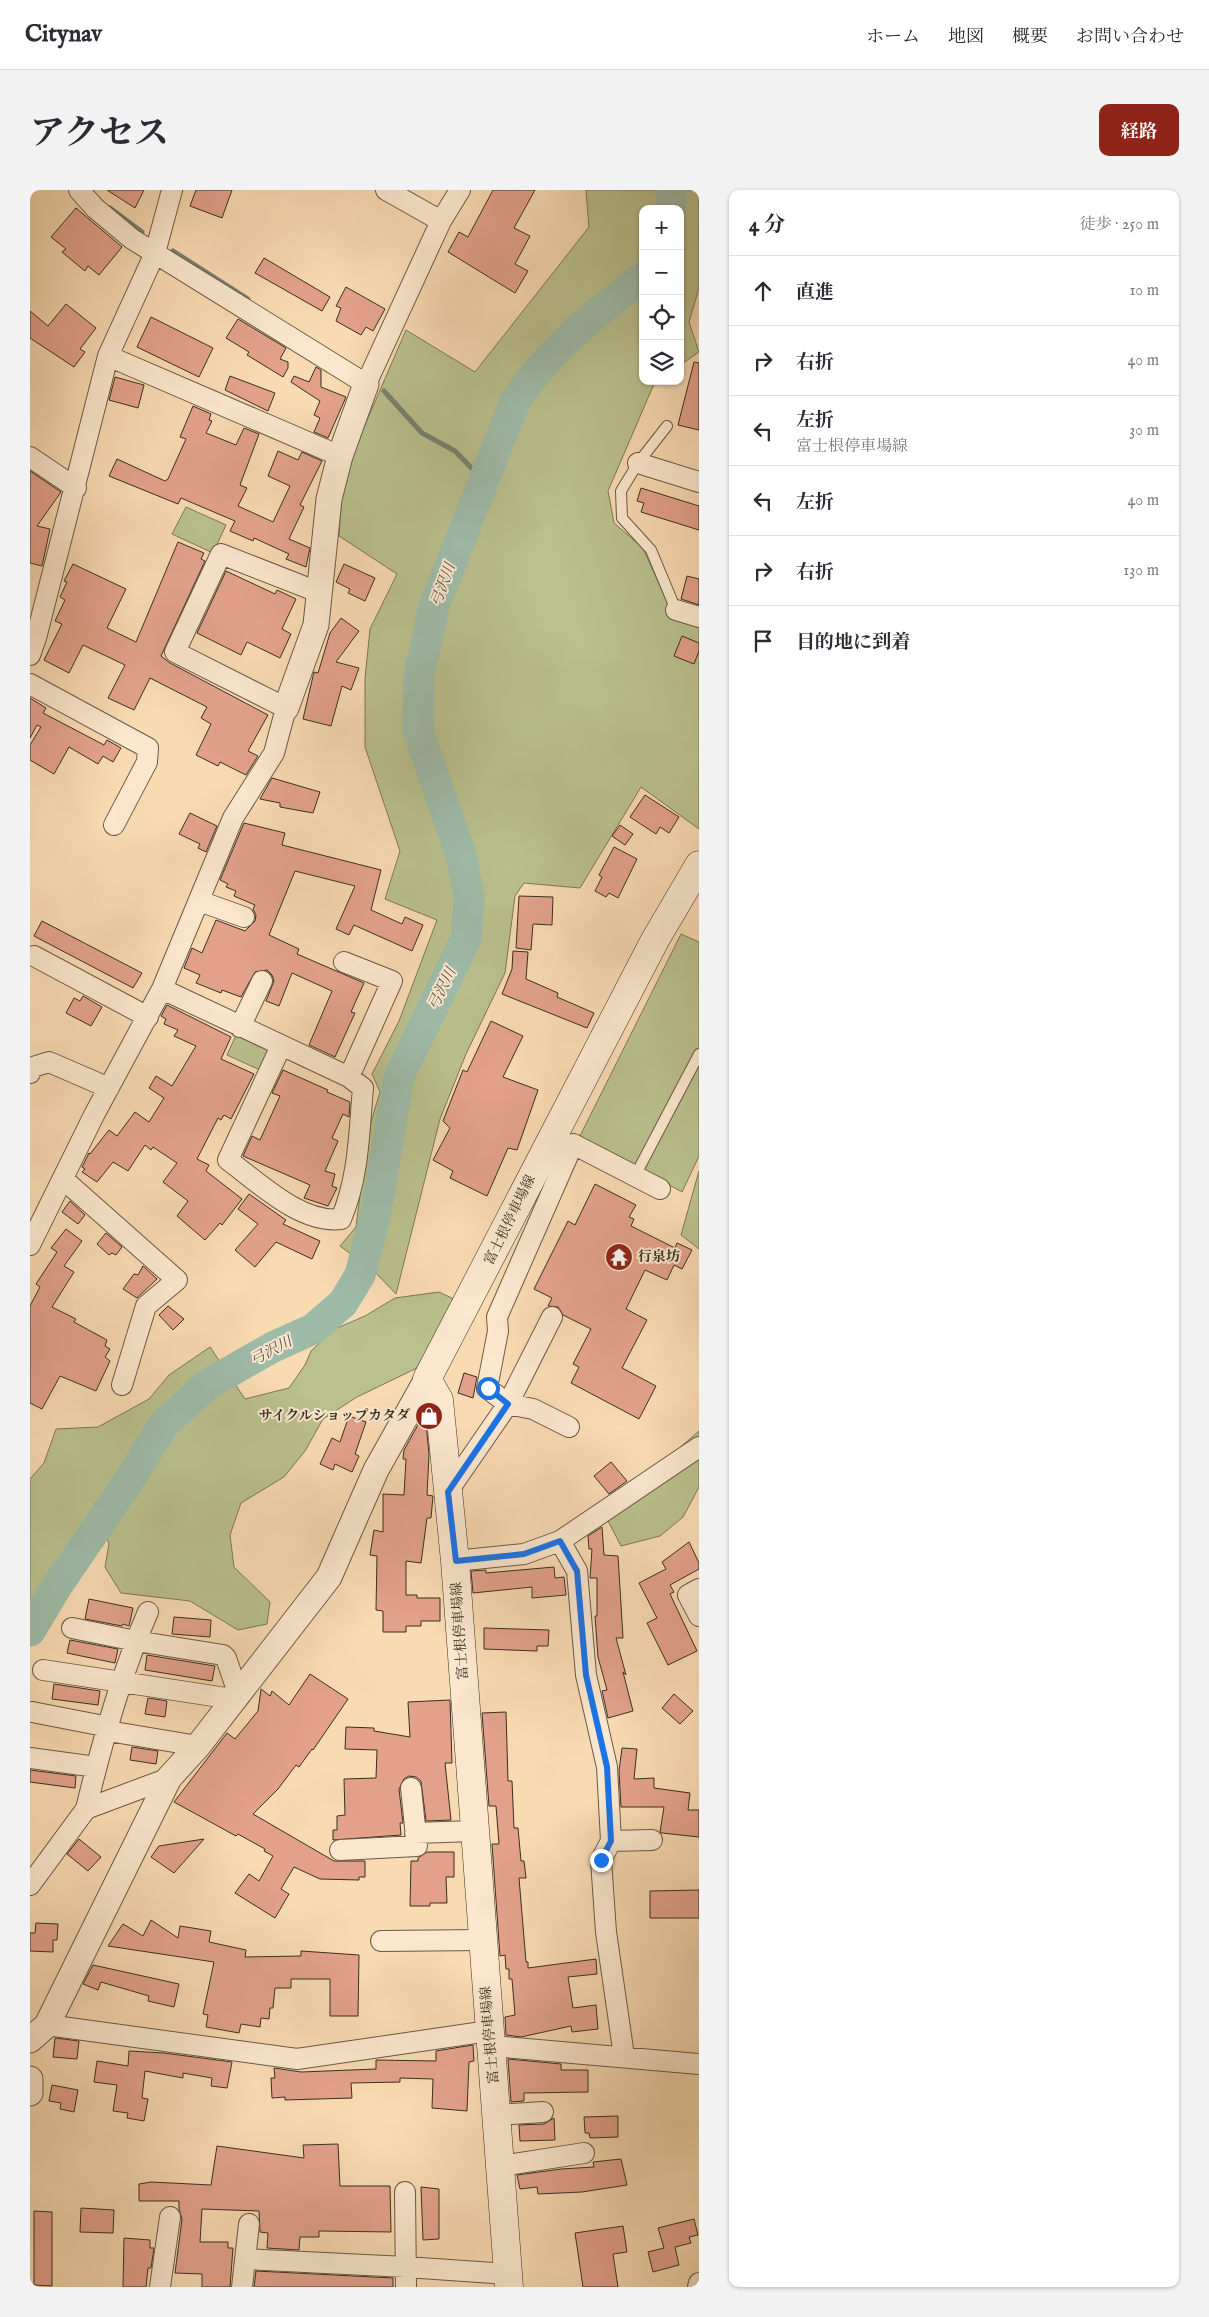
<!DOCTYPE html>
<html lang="ja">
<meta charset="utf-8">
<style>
:root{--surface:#fff;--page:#f2f2f3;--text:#2b2b33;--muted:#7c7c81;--line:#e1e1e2;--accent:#8f2418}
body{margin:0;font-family:"IM FELL English","Noto Serif JP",serif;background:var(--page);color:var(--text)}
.controls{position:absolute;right:15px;top:15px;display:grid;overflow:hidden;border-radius:10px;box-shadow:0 1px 4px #0004}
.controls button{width:45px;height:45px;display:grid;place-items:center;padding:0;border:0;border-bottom:1px solid var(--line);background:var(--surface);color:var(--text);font:25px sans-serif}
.stop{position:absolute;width:15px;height:15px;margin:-11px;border:4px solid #1a73e8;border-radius:50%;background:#fff}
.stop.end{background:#1a73e8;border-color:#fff;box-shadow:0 1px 5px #0008}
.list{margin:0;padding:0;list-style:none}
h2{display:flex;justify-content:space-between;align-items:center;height:65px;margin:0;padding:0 20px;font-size:21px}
h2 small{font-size:16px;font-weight:400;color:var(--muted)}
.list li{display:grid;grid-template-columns:32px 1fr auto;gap:15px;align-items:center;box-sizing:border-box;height:70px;padding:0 20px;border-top:1px solid var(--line)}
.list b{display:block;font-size:19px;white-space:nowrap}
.list p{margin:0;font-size:16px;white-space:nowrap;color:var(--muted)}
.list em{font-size:16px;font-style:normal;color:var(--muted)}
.icon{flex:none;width:28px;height:28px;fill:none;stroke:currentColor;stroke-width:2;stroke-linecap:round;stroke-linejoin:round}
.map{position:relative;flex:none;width:669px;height:2097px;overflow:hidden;border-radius:10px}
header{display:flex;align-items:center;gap:30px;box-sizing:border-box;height:70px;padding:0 25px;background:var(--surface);border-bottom:1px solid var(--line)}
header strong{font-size:24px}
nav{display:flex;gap:28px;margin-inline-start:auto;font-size:18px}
.intro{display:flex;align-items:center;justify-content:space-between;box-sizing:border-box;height:120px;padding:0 30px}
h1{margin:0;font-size:35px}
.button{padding:12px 22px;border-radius:10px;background:var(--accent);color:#fff;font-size:18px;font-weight:700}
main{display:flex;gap:30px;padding:0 30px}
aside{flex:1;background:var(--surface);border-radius:10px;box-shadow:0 1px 4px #0004}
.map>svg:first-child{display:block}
</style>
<header>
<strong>Citynav</strong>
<nav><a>ホーム</a><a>地図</a><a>概要</a><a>お問い合わせ</a></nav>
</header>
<div class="intro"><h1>アクセス</h1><a class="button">経路</a></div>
<main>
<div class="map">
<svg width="669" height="2097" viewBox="0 0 669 2097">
<rect width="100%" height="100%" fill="#f8dab3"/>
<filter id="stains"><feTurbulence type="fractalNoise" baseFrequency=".004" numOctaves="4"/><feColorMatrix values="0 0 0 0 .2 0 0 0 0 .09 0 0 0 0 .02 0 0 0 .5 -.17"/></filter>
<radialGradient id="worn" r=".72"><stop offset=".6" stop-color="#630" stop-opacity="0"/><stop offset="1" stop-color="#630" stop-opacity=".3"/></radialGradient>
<!-- green -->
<path fill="#bac08e" stroke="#7a7858" d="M556,0H669V98L659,132L669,162L650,175V19H613V191H628L624,194L578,301L584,333L613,358L641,421L669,429V639L611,597L550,698L494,693L485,706L475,783L436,864L410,929L366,1104L344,1081L310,1056L326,1037L338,942L350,902L342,884L369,831L407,730L355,709L370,661L335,557V488L340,439L367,384L309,346L312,298L332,242L376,140L445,182L559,37Z
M156,317L196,335L183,363L142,344Z
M651,744L669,752V966L652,1002L550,946Z
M207,843L240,857L230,880L197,865Z
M669,981V1059L651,1045Z
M409,1102L447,1120L385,1179L327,1207L293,1229L275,1261L254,1287L211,1313L200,1345L204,1377L240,1412L237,1434L208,1440L160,1411L91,1403L75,1377L79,1354L65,1313L36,1383L0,1413V1289L14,1273L26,1239L68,1237L119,1209L139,1185L180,1157L215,1209L259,1198L275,1175L281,1161L305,1139L335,1126L365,1108Z
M669,1241V1297L653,1327L630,1346L591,1356L574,1323Z"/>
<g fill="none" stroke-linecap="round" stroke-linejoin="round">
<!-- stream -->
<path stroke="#768372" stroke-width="5" d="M80,18L112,42
M143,61L218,109
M354,201L392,243L425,261L454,291"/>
<!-- river -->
<path stroke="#9ebba8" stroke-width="31" d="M640,19L642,0
M0,1441L27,1396L98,1292L134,1234L178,1194L243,1157L283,1139L313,1113L330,1085L345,1027L369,887L436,749L439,707L431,665L388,541L389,486L404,416L484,214C515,163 566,123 613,87"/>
</g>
<!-- building -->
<path fill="#e3a18c" stroke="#392f21" d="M77,0H114L105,18Z
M166,0H202L192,28L160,16Z
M463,0H505L484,38L500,46L485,74L498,81L485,103L418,62L429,42L438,47Z
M46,18L92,57L69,85L58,76L55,81L32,62L36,59L21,47Z
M234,68L300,107L292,121L225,83Z
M316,97L355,119L343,141L336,137L331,145L306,131L311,118L306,116Z
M36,114L66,138L50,159L55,162L44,177L0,148V121L18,136Z
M121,127L183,158L169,187L107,157Z
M208,129L256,158L250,169L258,172V178L253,187L217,165L219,162L196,148Z
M664,172L669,173V240L648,235Z
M286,177L291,180V197L316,207L298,248L284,242L290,228L284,225L290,211L261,192L264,186L279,192Z
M200,186L245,203L238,221L195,200Z
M85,187L114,195L108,218L79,210Z
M163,216L181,224L179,230L182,231L176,243L206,255L214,238L229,244L210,295L217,298L208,316L243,332L260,296L238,286L248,261L268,270L272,262L292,271L270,315L274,317L259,349L280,358L276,377L256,369L259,364L224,348L223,351L200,341L205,331L151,308L148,314L79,286L87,269L135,291L138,289L156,249L150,247Z
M0,281L31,302L7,336L20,339L12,376L0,373Z
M611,298L669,316V340L611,322L614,313L607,311Z
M148,352L174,363L171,369L175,371L131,466L140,473L238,525L218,561L228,566L216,585L190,572L188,576L166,565L181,534L171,528L177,517L120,488L104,520L78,508L95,475L53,455L39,483L14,470L32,434L25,431L35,410L30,407L37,392L34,391L43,374L96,399L77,438L106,452Z
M314,374L345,388L335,411L318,403L320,399L306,392Z
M196,381L245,404L247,400L266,409L252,439L261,444L250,468L217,452L211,465L167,443Z
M657,386L669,389V415L651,409Z
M311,428L329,441L306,472L329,478L321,500L312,496L301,536L273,529L284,482L288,483L300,443Z
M652,446L669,453V461L664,474L644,466Z
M0,508L16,518L13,523L74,555L77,550L91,558L83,572L73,566L68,574L39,557L24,584L0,570V555L11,537L7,535L0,548Z
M242,588L290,602L283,623L250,617V613L230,609Z
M615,605L649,627L639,643L630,637L626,644L600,627Z
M160,623L187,636L176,662L168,658L170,654L149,644Z
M214,633L255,643L252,655L351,680L341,720L372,734L375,727L393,735L382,761L324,735L319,745L306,739L325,696L265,681L239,745L269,759L267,764L334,793L321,822L325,823L305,867L279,855L302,801L262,783L249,816L236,811L244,791L242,785L237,780L225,782L211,807L192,800L191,803L166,793L170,785L154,778L162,758L172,763L186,730L215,741L225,731L226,725L223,719L225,715L204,706L206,701L196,697L198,694L190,690Z
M590,635L603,644L595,655L582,646Z
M584,657L607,669L588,708L579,703L576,707L565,701L572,687L569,685Z
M489,706L523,707L522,735L503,734L501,760L486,758Z
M12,731L112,783L103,798L4,746Z
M483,761L498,762L496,789L528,803L527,807L564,823L557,838L472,804L482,779Z
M53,806L72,817L61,836L36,823L44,808L50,811Z
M137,815L201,847L191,869L224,884L201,929L194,925L191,930L188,928L167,969L179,975L176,981L212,1009L192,1035L190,1033L175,1050L147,1026L158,1011L133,992L147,973L123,957L121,960L115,955L98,981L83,972L67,992L52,982L55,979L52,977L59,963L60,964L79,940L87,946L105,922L119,932L134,908L119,898L126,886L142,896L166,856L144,846L148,840L134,834L136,829L131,826Z
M461,831L493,846L473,887L508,900L487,960L478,958L457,1006L420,988L423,981L403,970L420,938L413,931L433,880L437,882Z
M253,880L298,900L297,902L320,912L319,927L313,924L302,948L308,951L295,981L305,984L302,996L307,998L298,1016L274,1008L280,995L213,966L222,946L230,950L250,906L242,903Z
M565,994L606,1015L599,1027L604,1029L601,1036L645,1058L647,1053L662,1060L652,1079L644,1075L637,1090L615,1080L596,1119L617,1130L592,1178L626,1196L609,1229L541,1193L549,1177L543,1174L561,1139L533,1125L528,1117L518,1116L522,1108L504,1099L538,1031L545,1035Z
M219,1004L256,1030L253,1034L290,1051L282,1069L246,1052L225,1077L205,1060L228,1034L208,1019Z
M40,1011L55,1025L48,1034L32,1022Z
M36,1039L52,1051L34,1076L44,1082L22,1117L46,1129L44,1132L77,1150L75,1156L80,1159L75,1167L80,1171L66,1201L30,1186L12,1219L0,1213V1116L10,1097L6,1094L27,1062L21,1058Z
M76,1043L92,1057L86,1065L82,1063L79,1065L67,1054Z
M113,1076L127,1089L107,1108L93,1099L104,1084L108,1085Z
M138,1116L154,1129L143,1140L129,1125Z
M434,1183L447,1187L443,1208L428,1203Z
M319,1226L336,1232L325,1264L329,1266L322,1282L305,1274L303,1280L290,1274L302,1248L310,1252Z
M389,1233H396L399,1264L397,1305L403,1306L401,1328H397L391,1373L376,1371V1405H387V1408H410V1431H391V1436H376V1442H353V1421L346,1420L347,1366L340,1365L344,1340L353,1342V1304L374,1305L376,1269H373L374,1260Z
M581,1272L597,1291L579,1304L564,1286Z
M572,1337L574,1365L588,1366L593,1448H586L596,1485L593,1482L603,1521L578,1528L572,1501L577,1500L568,1467L565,1426H567V1388H560L562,1359H559L558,1346Z
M659,1352L669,1373V1379L640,1395L644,1402L640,1404L667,1461L638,1475L617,1433L627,1428L609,1393L636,1379L632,1372Z
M524,1377L525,1388L534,1387L536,1405L502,1408V1397L443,1403L441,1381L456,1380V1383Z
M59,1409L103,1418L99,1436L93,1434L92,1436L55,1429Z
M144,1427L181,1430L180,1447L142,1444Z
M454,1438L519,1440L518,1456H507V1461L454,1459Z
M40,1450L88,1459L85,1473L37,1463Z
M117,1465L185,1476L182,1491L115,1480Z
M280,1484L318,1509L283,1560L282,1559L269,1577L266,1575L248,1599L223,1624L304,1671H335V1687H329V1690L290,1689L264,1677L251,1699L259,1704L245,1728L205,1703L219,1684L229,1691L243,1666L234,1661L235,1659L208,1644L206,1646L144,1612L197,1543L205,1549L228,1521L231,1499L240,1506L242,1501L259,1515Z
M24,1494L70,1501L68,1515L22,1509Z
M644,1504L663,1521L650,1534L632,1518Z
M118,1508L137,1511L135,1527L115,1524Z
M420,1510L422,1573H415L421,1630L396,1631L391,1591L386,1587L379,1586L374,1589L369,1599L373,1633H370L371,1645L303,1650V1640H307V1626L315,1625L314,1589L346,1588L347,1560L315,1559L316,1537L344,1538V1541L380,1547L378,1512Z
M476,1522L478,1591H482L484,1638H488L491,1671H494L496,1688H489L496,1772H498V1778L566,1769L567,1784L538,1787L543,1818L566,1815L568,1839L542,1842L541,1836L491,1847L476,1845L475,1827L485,1825L482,1789H479V1779H476L475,1765L470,1766L462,1654H469L466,1616H459L452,1523Z
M102,1557L128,1561L126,1574L100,1570Z
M592,1558L607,1559L604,1589L624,1588V1598L660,1603L658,1620H669V1647L632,1643L630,1642L634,1617H591L589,1581Z
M0,1580L46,1586L45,1598L0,1592Z
M49,1649L71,1667L58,1681L37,1664Z
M174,1649L144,1683L121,1667L129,1656Z
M397,1662H424V1687H416L417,1713H400V1716H380L381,1671H388V1668Z
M669,1700V1728H620V1701Z
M121,1730L148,1748L150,1736L181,1741L179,1752L216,1760L215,1767L271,1766V1761L329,1765L328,1826H300V1789H261V1798H245L243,1818H240L239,1829L231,1828L230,1837L211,1834L209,1843L176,1837L178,1825L173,1824L184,1772L78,1756L93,1734L113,1746Z
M6,1733L28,1734L27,1750H23V1762L0,1761V1743H5Z
M63,1775L149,1794L144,1817L118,1811L119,1806L71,1792L68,1800L53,1794Z
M25,1848L49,1851L47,1869L23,1867Z
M443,1855L444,1871L439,1872L437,1921L402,1918L403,1889L370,1888V1892L321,1893L322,1908L255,1910V1907L242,1908L241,1888H245L244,1878L271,1882L346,1879V1870L406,1871V1861Z
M99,1861L134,1863L202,1872L197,1898L181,1896L182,1888L153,1883V1888L115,1881L112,1908L118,1909L114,1931L97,1928L98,1923L83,1921L87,1895L64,1892L67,1871L98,1876Z
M478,1869L531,1874V1880H558V1902L494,1903V1911L481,1912Z
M22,1895L48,1900L44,1922L30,1919L31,1913L19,1911Z
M588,1926V1947L560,1948L559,1943H555L554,1927Z
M524,1928L525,1950L490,1951L489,1935L514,1934Z
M308,1954L310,1996H360L361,2042L289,2041V2047H270L269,2060L237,2058L238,2043L230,2042L229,2021L172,2019L170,2052H198V2058H203L200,2097H172V2084L145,2083L152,2029L149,2019V2011H109V1994L121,1992L181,1995L187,1956L274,1968L273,1955Z
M591,1969L597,1995L552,2002L508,2004L507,1997L490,1999L487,1985L531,1979L564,1977L563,1972Z
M391,1997L409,1999V2049L393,2050Z
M51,2018L84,2020L83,2043L50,2042Z
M4,2021L22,2022V2096L4,2095Z
M664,2029L668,2045L659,2047L661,2053L645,2057L649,2075L623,2082L618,2062L634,2058L628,2038Z
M593,2036L597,2062L583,2064L588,2097H553L545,2043Z
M94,2048L120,2050V2058H124L121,2078H118L116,2097H93Z
M226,2081L363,2088V2097H224Z"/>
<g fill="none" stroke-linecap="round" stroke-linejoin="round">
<!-- service casing -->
<g stroke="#695a46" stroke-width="12">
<path id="service" d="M637,236L608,273L591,301L592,328L621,360L646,420
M605,986L669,864"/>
</g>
<!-- minor casing -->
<g stroke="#695a46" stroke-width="22">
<path id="minor" d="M49,0L65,18L102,49L336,194L411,31L430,0
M356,0L411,31
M78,166L310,266
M0,267L46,298
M608,273L669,292
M646,420L669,427
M0,465L6,448L78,166L125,63L142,0
M0,494L118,558L117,572L84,635
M169,711L214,727
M4,766L118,827
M314,772L362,791L319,887
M132,799L319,887L333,898C329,942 329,987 311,1029C271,1034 229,993 198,970L251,856
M210,837L232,791
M0,883L3,877L19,872L79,898
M33,989L147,1090L116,1116L92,1195
M0,1055L64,925L132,799L203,628L244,563L256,518L145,462L191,364L288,402
M522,1127L478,1214L503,1219L539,1237
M418,1301L478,1214L457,1198L468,1141L467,1127L543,954L630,999
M530,1351L547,1381L556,1485L577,1577L581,1651
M425,1371L494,1364L530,1351L669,1257
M669,1399L658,1405L669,1426
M42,1438L106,1451L193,1465L196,1468L208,1503
M13,1480L203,1509
M2,1522L79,1537
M78,1541L168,1556
M0,1568L66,1577
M56,1619C72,1552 91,1484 118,1422
M385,1643L444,1641
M310,1660L387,1656L381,1598
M0,1695L56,1619L139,1588
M351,1751L452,1750
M17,1835L267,1869L459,1841
M462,1856L669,1874
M594,1866L576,1742L571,1670L581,1651L622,1650
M467,1925L513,1922
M470,1976L554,1963
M375,2002L376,2097
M215,2069L376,2077L478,2084
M130,2097L140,2027
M212,2097L219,2034
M668,2097L669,2093"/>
</g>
<!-- tertiary casing -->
<g stroke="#695a46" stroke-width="27">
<path id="tertiary" d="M256,518L286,435L299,309L310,266L336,194
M0,1850L17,1835L139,1588L168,1556L299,1387L346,1280L397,1189
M0,1889V1903"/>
</g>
<!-- secondary casing -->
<g stroke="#392f21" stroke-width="29">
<path id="secondary" d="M479,2097L425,1371L409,1210L397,1189L625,750L669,675"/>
</g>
<!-- service -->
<use href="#service" stroke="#fae7ce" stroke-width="10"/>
<!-- minor -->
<use href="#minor" stroke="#fae7ce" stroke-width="20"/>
<!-- tertiary -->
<use href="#tertiary" stroke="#fae7ce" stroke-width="25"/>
<!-- secondary -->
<use href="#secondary" stroke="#fae7ce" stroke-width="28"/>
</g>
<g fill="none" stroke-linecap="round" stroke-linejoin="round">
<!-- route -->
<path stroke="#1a73e8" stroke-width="6" d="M458,1198L478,1214L418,1302L426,1371L494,1364L530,1351L547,1381L556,1485L577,1577L581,1651L571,1670"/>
</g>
<!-- icons -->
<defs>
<g id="temple-disc" transform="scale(1.4375)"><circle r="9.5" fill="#8f2418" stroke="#fae7ce"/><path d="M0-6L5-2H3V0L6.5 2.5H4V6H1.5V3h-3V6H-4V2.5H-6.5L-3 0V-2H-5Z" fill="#fff"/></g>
<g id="shop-disc" transform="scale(1.4375)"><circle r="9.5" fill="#8f2418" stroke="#fae7ce"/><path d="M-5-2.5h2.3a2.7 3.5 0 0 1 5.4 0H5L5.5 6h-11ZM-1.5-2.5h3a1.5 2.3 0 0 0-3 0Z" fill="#fff"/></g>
</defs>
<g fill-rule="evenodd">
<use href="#temple-disc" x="589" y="1067"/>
<use href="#shop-disc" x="399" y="1226"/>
</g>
<g text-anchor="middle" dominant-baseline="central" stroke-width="4" stroke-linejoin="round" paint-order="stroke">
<!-- street labels -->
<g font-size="14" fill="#392f21" stroke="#fae7ce">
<text transform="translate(480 1030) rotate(-64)">富士根停車場線</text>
<text transform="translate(430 1441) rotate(-94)">富士根停車場線</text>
<text transform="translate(460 1845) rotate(-95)">富士根停車場線</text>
</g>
<!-- poi labels -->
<g font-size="14" font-weight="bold" fill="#392f21" stroke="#fae7ce" text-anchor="start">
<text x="608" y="1067">行泉坊</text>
<text x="380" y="1226" text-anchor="end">サイクルショップカタダ</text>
</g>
<!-- water labels -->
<g font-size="15" font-style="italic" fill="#525243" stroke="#fae7ce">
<text transform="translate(413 395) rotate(-70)">弓沢川</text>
<text transform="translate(412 799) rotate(-64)">弓沢川</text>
<text transform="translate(241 1161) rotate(-28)">弓沢川</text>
</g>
</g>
<rect width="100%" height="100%" filter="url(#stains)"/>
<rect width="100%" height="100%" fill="url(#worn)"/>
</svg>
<div class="controls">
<button>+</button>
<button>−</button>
<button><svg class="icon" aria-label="locate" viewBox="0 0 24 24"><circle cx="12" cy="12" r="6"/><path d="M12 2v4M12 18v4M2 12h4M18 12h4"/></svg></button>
<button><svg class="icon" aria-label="layers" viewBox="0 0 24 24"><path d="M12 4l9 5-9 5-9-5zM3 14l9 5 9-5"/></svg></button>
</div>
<div class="stop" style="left:458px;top:1198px"></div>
<div class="stop end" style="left:571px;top:1670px"></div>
</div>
<aside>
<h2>4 分<small>徒歩 · 250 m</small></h2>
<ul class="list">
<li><svg class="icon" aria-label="ahead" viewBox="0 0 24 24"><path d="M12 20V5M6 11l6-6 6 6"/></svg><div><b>直進</b></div><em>10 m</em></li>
<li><svg class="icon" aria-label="right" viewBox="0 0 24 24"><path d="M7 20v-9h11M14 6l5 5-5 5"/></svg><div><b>右折</b></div><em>40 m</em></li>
<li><svg class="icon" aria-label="left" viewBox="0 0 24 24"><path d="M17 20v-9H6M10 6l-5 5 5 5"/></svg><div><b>左折</b><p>富士根停車場線</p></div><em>30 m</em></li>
<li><svg class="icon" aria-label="left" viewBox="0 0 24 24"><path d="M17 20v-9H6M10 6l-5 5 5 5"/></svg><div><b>左折</b></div><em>40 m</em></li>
<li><svg class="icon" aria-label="right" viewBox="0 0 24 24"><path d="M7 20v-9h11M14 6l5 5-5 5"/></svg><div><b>右折</b></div><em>130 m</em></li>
<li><svg class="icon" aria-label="arrive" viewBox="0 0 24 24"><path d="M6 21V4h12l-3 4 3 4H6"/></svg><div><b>目的地に到着</b></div></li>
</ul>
</aside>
</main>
